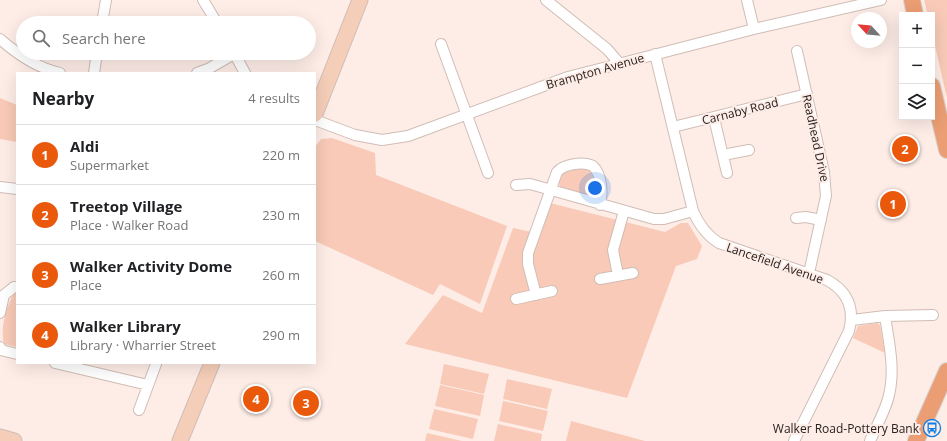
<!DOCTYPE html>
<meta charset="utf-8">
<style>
:root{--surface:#fff;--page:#f2f2f2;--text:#202124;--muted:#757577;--line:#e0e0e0;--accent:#ea580c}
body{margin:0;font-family:"Open Sans",sans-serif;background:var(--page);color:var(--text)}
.controls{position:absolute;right:12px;top:12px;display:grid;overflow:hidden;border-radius:0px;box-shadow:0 4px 16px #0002}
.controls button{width:36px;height:36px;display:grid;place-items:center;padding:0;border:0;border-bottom:1px solid var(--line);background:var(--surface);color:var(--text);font:20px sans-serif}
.compass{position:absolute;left:851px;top:12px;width:36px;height:36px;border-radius:50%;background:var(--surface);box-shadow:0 4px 16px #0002;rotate:296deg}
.you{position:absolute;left:595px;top:188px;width:14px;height:14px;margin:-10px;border:3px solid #fff;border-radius:50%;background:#1a73e8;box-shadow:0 0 0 6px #1a73e833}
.badge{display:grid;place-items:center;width:26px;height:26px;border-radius:50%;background:var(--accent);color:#fff;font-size:13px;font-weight:700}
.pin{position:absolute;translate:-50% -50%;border:2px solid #fff;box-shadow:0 1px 4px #0006}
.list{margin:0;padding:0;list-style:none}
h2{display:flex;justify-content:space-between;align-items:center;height:52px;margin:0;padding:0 16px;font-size:17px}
h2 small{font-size:13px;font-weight:400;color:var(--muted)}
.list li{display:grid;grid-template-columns:26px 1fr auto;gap:12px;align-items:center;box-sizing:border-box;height:60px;padding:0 16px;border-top:1px solid var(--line)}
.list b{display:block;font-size:15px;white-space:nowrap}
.list p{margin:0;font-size:13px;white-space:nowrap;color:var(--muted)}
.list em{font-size:13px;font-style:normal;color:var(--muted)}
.icon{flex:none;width:22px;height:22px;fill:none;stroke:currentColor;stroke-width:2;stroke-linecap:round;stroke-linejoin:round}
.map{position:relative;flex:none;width:947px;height:441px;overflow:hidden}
.search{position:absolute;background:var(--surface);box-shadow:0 4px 16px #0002;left:16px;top:16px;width:300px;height:44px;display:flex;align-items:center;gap:10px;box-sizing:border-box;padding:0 14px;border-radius:22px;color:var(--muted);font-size:15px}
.panel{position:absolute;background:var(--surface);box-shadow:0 4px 16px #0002;left:16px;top:72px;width:300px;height:292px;border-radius:0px}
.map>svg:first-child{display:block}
</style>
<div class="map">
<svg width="947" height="441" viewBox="0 0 947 441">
<rect width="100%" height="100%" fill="#feede7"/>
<!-- green -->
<path fill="#f8cab7" d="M924,0H947V98L932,33V15H928Z
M0,98L17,105V142L0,139Z
M332,138L375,153L376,175L507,226L480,304L440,284L433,295L315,241V147L321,139Z
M579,168L588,169L592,174L596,191L591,197L561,188C552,174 570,171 579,168Z
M550,203L665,232L681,223H688L702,246L697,259L676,266L627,398L405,344L443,295L482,313L513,228L541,234Z
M15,292L17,293V347L4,344C0,328 6,306 15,292Z
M877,323L880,325L885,353L853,338L858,326Z
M444,364L489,374L484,394L440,384Z
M507,379L552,389L547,409L503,399Z
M440,385L484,395L480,416L435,406Z
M503,401L548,411L543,431L499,421Z
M434,409L478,419L473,439L429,429Z
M571,421L645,441H566Z
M498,424L542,434L541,441H494Z
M427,433L462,441H425Z"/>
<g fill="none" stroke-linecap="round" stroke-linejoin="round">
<!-- street casing -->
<g stroke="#d0bdb5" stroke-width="12">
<path id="street" d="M203,0L217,23
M546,0L607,49L620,64
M747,0L754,29
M102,23L106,0
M0,39C17,54 37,68 60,73
M441,44L488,173
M797,51L824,172L826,196L809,273
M234,53L245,73
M655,54L693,211C699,225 706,235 719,243L827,280C847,291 855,308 849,331L794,441
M94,73L97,53
M197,73L208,69L234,54
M714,118L727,173
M315,120L355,135L382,140L408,136L568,77L754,29L881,0
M673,127L807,94
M723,155L749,150
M516,185L530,184L654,219H664L693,211
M0,187L17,189
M796,218L806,217L821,220
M618,275L613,250L624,211
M600,279L633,273
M536,295L528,264V253L557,172C564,164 583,161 593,166C602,175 603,193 600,205
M516,299L552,291
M0,313L4,295L14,287H17
M852,320L885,316L933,315
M0,347L1,350L17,354
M55,363L148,385
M139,410L156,364
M870,441C876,427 884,413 888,399C896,371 889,343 885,316"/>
</g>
<!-- secondary casing -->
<g stroke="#d0bdb5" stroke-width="17">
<path id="secondary" d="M315,114L360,0
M0,437L14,441
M180,441L212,363"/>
</g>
<!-- primary casing -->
<g stroke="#d4d3d2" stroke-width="18">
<path id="primary" d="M912,0L915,15
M932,86L947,150
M916,441L947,371"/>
</g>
<!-- street -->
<use href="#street" stroke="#fff" stroke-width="10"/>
<!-- secondary -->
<use href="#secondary" stroke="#f5ceb9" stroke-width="15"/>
<!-- primary -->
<use href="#primary" stroke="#eb9e73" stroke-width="16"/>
</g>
<!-- icons -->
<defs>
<g id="bus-ring" transform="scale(0.9)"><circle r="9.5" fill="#feede7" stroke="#117ee5" stroke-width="1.5"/><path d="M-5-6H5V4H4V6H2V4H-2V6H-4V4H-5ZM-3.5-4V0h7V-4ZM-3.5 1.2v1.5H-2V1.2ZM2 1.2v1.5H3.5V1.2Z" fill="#117ee5"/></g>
</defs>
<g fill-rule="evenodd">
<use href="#bus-ring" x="932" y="428"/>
</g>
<g text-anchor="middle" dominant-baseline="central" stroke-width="4" stroke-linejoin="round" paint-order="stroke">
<!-- street labels -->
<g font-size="12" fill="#28211e" stroke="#feede7">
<text transform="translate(595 71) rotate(-16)">Brampton Avenue</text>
<text transform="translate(740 111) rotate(-14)">Carnaby Road</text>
<text transform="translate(816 138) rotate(78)">Readhead Drive</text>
<text transform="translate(775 263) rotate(19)">Lancefield Avenue</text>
</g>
<!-- poi labels -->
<g font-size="12" fill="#28211e" stroke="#feede7" text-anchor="end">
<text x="919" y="428">Walker Road-Pottery Bank</text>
</g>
</g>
</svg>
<div class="controls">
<button>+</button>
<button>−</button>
<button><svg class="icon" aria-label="layers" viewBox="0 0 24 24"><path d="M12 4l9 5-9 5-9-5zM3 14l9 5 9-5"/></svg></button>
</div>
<svg class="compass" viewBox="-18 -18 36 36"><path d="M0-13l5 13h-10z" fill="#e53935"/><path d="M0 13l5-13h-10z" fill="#757577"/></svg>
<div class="you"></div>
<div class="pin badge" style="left:893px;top:204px">1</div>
<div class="pin badge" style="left:905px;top:149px">2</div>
<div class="pin badge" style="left:306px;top:403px">3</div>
<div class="pin badge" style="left:256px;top:399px">4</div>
<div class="search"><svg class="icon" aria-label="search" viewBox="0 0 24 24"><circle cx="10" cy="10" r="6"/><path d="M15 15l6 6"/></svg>Search here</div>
<section class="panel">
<h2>Nearby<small>4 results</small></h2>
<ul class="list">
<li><span class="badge">1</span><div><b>Aldi</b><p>Supermarket</p></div><em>220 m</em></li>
<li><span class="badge">2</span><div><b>Treetop Village</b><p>Place · Walker Road</p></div><em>230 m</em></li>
<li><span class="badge">3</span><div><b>Walker Activity Dome</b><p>Place</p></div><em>260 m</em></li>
<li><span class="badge">4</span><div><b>Walker Library</b><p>Library · Wharrier Street</p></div><em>290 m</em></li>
</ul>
</section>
</div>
